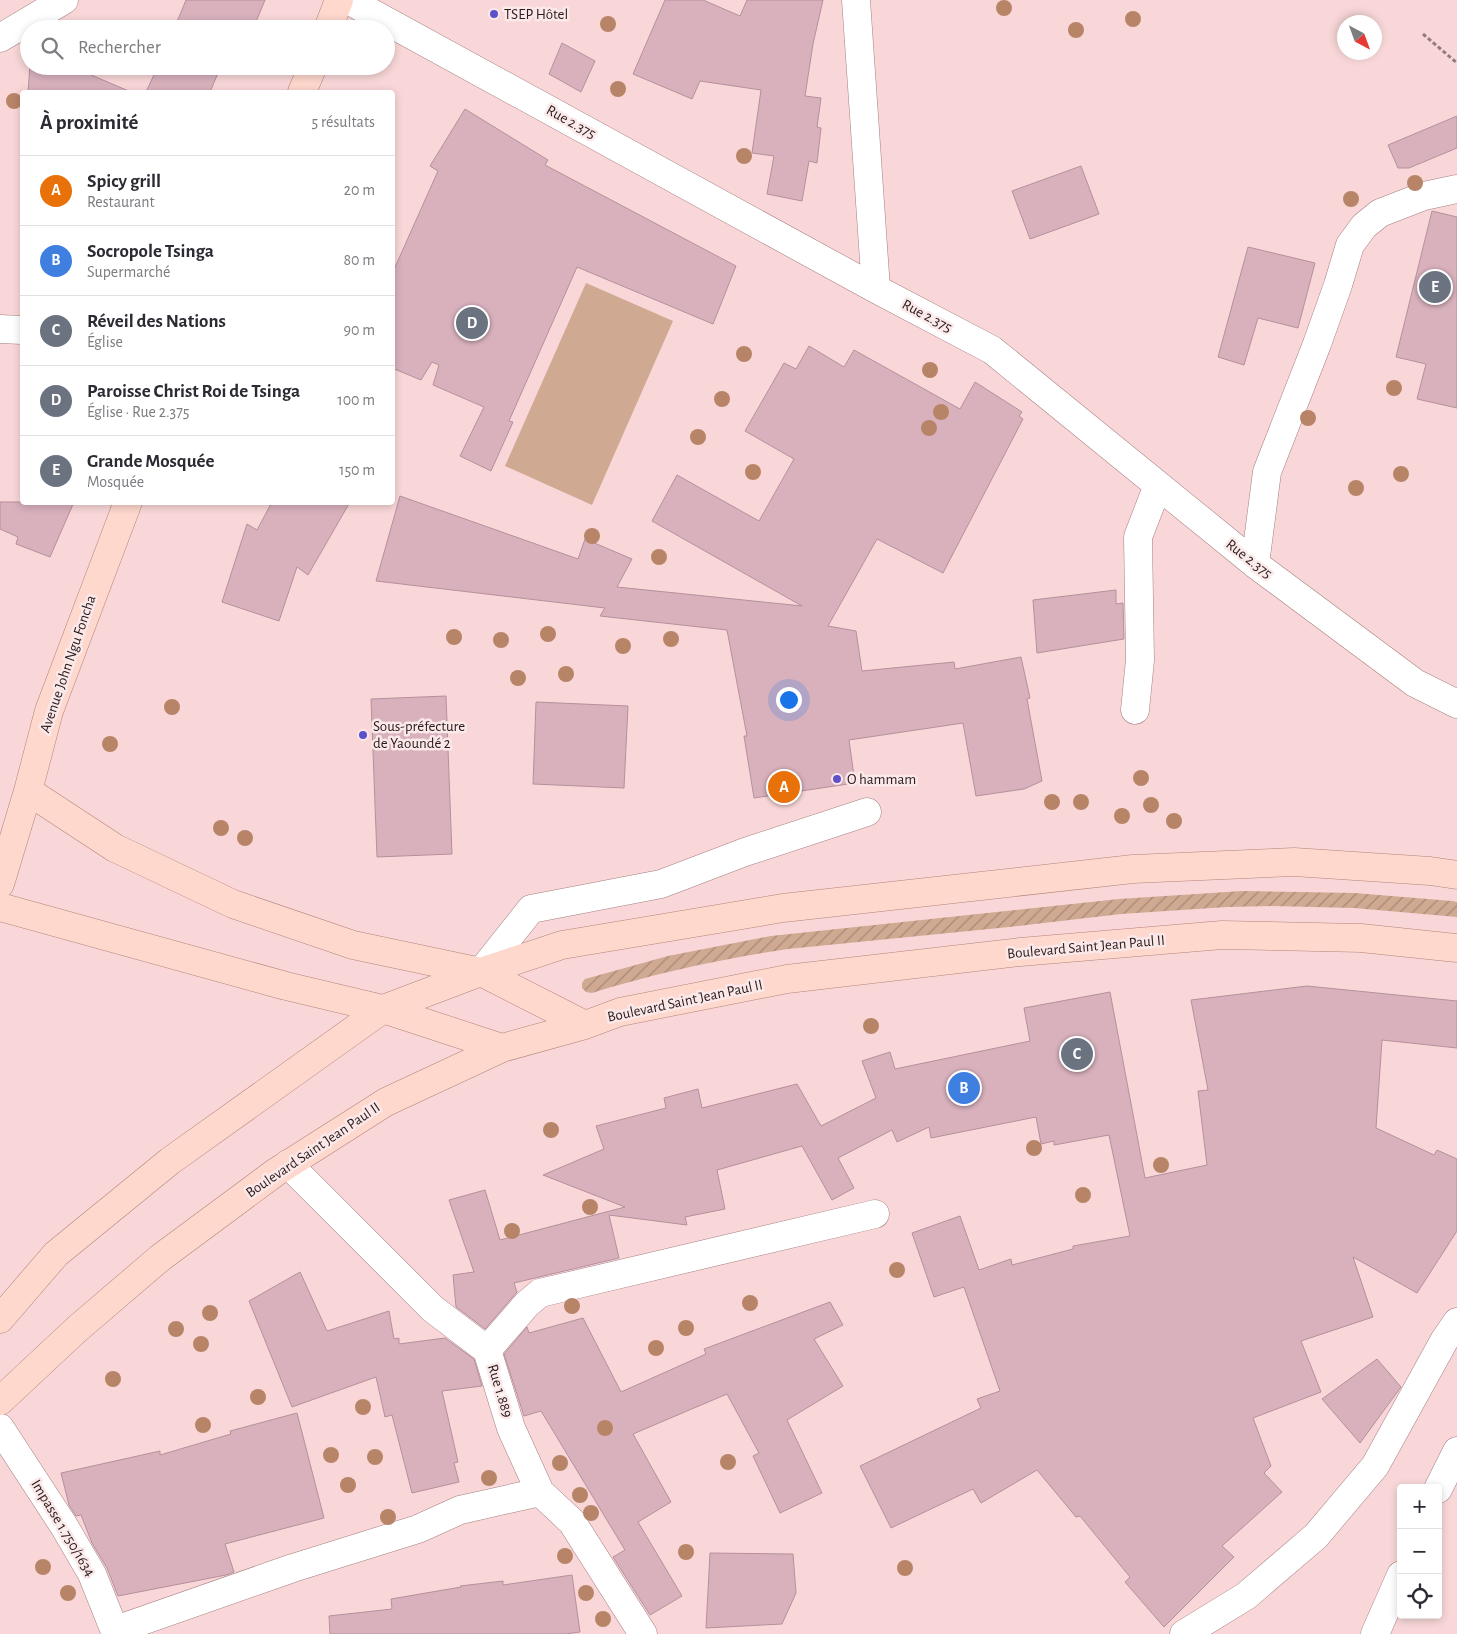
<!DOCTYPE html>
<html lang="fr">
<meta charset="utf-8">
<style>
:root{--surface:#fff;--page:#f2f2f3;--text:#2b2b33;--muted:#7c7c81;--line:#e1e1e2;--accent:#ea580c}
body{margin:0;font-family:"Alegreya Sans",sans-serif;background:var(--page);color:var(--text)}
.controls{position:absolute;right:15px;bottom:15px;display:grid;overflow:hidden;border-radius:5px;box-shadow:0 2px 8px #0003}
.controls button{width:45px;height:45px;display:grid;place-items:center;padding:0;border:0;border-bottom:1px solid var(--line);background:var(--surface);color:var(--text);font:25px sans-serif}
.compass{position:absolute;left:1337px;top:15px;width:45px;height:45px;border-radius:50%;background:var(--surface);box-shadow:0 2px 8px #0003;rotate:139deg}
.you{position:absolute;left:788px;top:699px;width:18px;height:18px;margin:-12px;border:4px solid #fff;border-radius:50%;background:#1a73e8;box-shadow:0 0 0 8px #1a73e833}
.badge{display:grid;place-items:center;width:32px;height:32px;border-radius:50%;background:var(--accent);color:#fff;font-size:16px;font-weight:700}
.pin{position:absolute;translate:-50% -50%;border:2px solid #fff;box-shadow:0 1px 5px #0006}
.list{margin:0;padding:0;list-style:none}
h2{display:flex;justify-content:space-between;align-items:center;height:65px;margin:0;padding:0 20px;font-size:21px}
h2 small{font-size:16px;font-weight:400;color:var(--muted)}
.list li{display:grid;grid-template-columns:32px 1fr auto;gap:15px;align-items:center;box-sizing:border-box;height:70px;padding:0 20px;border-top:1px solid var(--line)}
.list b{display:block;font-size:19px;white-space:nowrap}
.list p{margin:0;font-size:16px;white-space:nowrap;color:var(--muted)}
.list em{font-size:16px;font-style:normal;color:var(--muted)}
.icon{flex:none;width:28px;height:28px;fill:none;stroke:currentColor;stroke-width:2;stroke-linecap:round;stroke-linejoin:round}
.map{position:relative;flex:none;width:1457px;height:1634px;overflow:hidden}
.search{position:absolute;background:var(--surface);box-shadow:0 2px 8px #0003;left:20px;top:20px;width:375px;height:55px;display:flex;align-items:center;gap:12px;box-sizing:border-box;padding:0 18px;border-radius:28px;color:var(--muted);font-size:19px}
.panel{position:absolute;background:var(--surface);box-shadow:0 2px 8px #0003;left:20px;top:90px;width:375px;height:415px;border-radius:5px}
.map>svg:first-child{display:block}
</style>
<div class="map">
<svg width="1457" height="1634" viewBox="0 0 1457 1634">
<defs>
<pattern id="garden-furrows" width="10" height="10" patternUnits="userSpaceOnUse" patternTransform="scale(1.25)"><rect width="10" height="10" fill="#cfa992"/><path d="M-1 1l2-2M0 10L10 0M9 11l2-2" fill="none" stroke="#a88976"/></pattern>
</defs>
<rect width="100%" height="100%" fill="#f9d7d8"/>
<!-- garden -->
<path fill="url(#garden-furrows)" d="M1242,891L1355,893L1452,901L1457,902V917L1354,908L1272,906L1227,907L1121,914L1009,927L788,949C721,959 656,973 592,993L586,992L582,988V983L585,979L668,956L771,936L1119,899Z"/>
<!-- pitch -->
<path fill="#cfa992" d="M586,283L673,321L592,505L505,466Z"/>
<!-- building -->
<path fill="#d8b1bd" stroke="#b5909b" d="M186,0H265L253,29H174Z
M665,0H703L740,16L747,0H823L813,44L805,96L821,98L817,127L821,128L817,163L809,161L802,201L767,194L774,156L752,153L761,90L700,81L692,99L633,74Z
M562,43L595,61L581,92L549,74Z
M30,66H70L131,92H28Z
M158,66H221L210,92H146Z
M465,109L548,160L545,165L736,266L713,324L577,267L509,421L513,422L491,471L460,456L484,407L433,385L439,365L432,362L421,380L392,368V274L438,171L430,166Z
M1457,116V148L1409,168H1398L1388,145Z
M1081,166L1099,214L1030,239L1012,191Z
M1432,211L1457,217V408L1417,399L1426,364L1396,357Z
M1248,247L1315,263L1298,328L1258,318L1244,365L1218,357Z
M809,346L844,367L854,350L960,409L975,382L1022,412L1019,416L1023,419L943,573L877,539L828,626L856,631L862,671L954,662L955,669L1021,657L1030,698L1027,699L1042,781L1024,789L976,796L963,723L849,740L855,783L754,798L744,736H747L727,630L600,616L605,608L376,581L400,496L578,559L585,539L632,559L617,587L802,606L652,521L677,475L759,521L794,459L745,431L784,363L796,369Z
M0,502H74L50,557L16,544L18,537L0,529Z
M272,502H350L308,575L297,567L279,621L222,602L247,524L257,530Z
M1116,590V604L1123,603L1124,639L1037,653L1033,600Z
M446,696L452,854L377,857L371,699Z
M536,702L628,706L624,788L533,784Z
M1307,986L1457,1001V1048L1382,1040L1376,1128L1434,1155L1437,1150L1457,1159V1231L1417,1293L1353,1257L1373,1317L1301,1341L1321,1392L1253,1418L1271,1466L1264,1473L1282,1492L1222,1546L1234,1557L1164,1627L1125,1582L1130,1577L1080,1516L1076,1517L1037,1470L981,1503L973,1489L891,1528L860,1466L981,1408L977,1399L1000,1391L964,1287L934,1297L912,1233L960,1216L979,1270L1011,1259L1012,1265L1073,1249V1246L1130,1236L1109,1135L1054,1145V1141L1041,1144L1036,1117L931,1138L929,1127L897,1142L892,1130L838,1158L854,1188L832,1200L802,1146L717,1170L725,1209L685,1217L687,1225L609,1215L619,1258L514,1283L517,1292L485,1329L456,1307L453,1275L474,1272L449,1200L485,1190L500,1240L625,1207L543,1175L604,1149L596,1126L666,1108L664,1098L698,1089L702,1108L797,1084L821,1126L876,1098L862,1061L890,1052L895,1069L1030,1041L1024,1008L1110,992L1145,1178L1207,1165L1198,1091L1208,1090L1191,1000Z
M300,1272L327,1331L389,1311L394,1339L399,1338V1344L445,1338L474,1359L482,1386L442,1391L458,1462L454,1463L459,1482L412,1493L392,1415L385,1417L376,1377L292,1407L249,1301Z
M830,1302L843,1325L814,1339L843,1386L787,1420L822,1493L780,1513L753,1456L759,1453L727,1394L633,1434L671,1502L638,1522L682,1596L650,1615L613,1557L625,1550L541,1411L524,1416L504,1354L527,1327L529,1333L583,1318L621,1392L706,1354L704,1349Z
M1377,1359L1401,1387L1360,1443L1322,1399Z
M297,1413L324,1518L225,1544L234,1572L226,1575L118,1596L107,1568L92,1543L81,1515L76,1516L69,1505L61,1473L160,1451V1455L231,1434L230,1431Z
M710,1553L793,1554L796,1593L782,1624L706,1628Z
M572,1575L580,1632L565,1634H330L329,1616L392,1609L391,1599L461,1587L460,1586L503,1581V1585Z"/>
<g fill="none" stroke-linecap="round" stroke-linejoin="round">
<!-- minor casing -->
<g stroke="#a57e80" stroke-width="29">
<path id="minor" d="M348,0L876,289L992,350L1255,564L1415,683L1457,704
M856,0L876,289
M0,38L64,0
M0,329L22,330
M1255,564L1267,472L1317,344L1338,285L1350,245L1364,226L1380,213L1424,196L1457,189
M1135,710L1140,660L1138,537L1158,485
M481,972L531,909L661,884L745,852L867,812
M288,1164L433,1309L487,1350L511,1428L540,1492L572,1522L643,1634
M487,1350L527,1304L540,1293L875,1214
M0,1428L64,1526L92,1574L116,1634
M1438,1489L1457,1451
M116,1630L293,1568L418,1529L460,1510L540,1492
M1184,1634L1246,1596L1316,1536L1375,1466L1444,1341L1457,1322
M1375,1634L1401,1575"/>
</g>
<!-- major casing -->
<g stroke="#b3847a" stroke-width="29">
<path id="major" d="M328,29L339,0
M302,92L313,66
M28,791L115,848L233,904L353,945L481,972L585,1025
M0,884L28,791L49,711L128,502
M0,907L286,986L383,1009L502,1048
M0,1319L56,1254L170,1161L383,1009L481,972L562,945L783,908L1133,869L1294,862L1430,871L1457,875
M0,1401L77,1329L160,1258L276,1172L386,1102L502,1048L585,1025L620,1012L787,979L1020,952L1222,935L1361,938L1457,948"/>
</g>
<!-- path -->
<path stroke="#947c7d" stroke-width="3" stroke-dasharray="4 2.5" stroke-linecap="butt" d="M1423,34L1457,63"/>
<!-- minor -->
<use href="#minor" stroke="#fff" stroke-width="28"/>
<!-- major -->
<use href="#major" stroke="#fed7cd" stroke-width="28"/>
</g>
<!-- trees -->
<g fill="#b88467">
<circle cx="1004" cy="8" r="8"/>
<circle cx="1133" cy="19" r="8"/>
<circle cx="608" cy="24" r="8"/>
<circle cx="1076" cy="30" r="8"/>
<circle cx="618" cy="89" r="8"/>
<circle cx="14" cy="101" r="8"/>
<circle cx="744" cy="156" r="8"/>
<circle cx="1415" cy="183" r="8"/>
<circle cx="1351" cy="199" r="8"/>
<circle cx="744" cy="354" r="8"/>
<circle cx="930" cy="370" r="8"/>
<circle cx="1394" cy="388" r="8"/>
<circle cx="722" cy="399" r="8"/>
<circle cx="941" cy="412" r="8"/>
<circle cx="1308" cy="418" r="8"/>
<circle cx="929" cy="428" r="8"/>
<circle cx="698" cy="437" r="8"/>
<circle cx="753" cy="472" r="8"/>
<circle cx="1401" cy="474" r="8"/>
<circle cx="1356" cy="488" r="8"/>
<circle cx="592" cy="536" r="8"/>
<circle cx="659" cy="557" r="8"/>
<circle cx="548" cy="634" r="8"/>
<circle cx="454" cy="637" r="8"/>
<circle cx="671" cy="639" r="8"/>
<circle cx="501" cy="640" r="8"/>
<circle cx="623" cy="646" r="8"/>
<circle cx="566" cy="674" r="8"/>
<circle cx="518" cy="678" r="8"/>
<circle cx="172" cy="707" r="8"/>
<circle cx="110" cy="744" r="8"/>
<circle cx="1141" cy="778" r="8"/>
<circle cx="1052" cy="802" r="8"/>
<circle cx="1081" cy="802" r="8"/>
<circle cx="1151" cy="805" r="8"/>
<circle cx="1122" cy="816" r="8"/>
<circle cx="1174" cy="821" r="8"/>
<circle cx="221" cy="828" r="8"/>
<circle cx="245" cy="838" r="8"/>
<circle cx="871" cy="1026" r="8"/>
<circle cx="551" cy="1130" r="8"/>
<circle cx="1034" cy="1148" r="8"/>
<circle cx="1161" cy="1165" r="8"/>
<circle cx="1083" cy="1195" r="8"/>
<circle cx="590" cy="1207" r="8"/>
<circle cx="512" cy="1231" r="8"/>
<circle cx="897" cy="1270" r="8"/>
<circle cx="750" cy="1303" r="8"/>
<circle cx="572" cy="1306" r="8"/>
<circle cx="210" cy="1313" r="8"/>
<circle cx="686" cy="1328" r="8"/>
<circle cx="176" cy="1329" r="8"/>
<circle cx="201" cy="1344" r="8"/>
<circle cx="656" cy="1348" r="8"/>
<circle cx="113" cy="1379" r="8"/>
<circle cx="258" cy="1397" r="8"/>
<circle cx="363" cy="1407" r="8"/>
<circle cx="203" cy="1425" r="8"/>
<circle cx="605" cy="1428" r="8"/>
<circle cx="331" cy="1455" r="8"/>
<circle cx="375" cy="1457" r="8"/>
<circle cx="728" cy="1462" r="8"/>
<circle cx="560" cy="1463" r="8"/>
<circle cx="489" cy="1478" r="8"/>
<circle cx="348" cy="1485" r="8"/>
<circle cx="580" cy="1495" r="8"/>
<circle cx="591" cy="1513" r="8"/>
<circle cx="388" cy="1517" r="8"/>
<circle cx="686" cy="1552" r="8"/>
<circle cx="565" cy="1556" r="8"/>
<circle cx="43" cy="1567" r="8"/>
<circle cx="905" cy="1568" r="8"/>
<circle cx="68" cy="1593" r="8"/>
<circle cx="586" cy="1593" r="8"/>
<circle cx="603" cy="1619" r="8"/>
</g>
<!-- markers -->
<g fill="#5e50c9" stroke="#fbe9ea" stroke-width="2">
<circle cx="494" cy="14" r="5"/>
<circle cx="363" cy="735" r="5"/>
<circle cx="837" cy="779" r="5"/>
</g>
<g text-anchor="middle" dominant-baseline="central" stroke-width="5" stroke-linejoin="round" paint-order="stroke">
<!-- poi labels -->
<g font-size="15" fill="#2a1b1c" stroke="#fbe9ea" text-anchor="start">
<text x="504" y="14">TSEP Hôtel</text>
<text x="373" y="726">Sous-préfecture<tspan x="373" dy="17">de Yaoundé 2</tspan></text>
<text x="847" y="779">O hammam</text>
</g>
<!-- street labels -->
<g font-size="15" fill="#2a1b1c" stroke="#fbe9ea">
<text transform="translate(571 122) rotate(29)">Rue 2.375</text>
<text transform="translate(927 316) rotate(28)">Rue 2.375</text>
<text transform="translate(1249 559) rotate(38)">Rue 2.375</text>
<text transform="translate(68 664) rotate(-71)">Avenue John Ngu Foncha</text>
<text transform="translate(1086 947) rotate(-5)">Boulevard Saint Jean Paul II</text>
<text transform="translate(685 1001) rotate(-12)">Boulevard Saint Jean Paul II</text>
<text transform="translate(313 1150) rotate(-34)">Boulevard Saint Jean Paul II</text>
<text transform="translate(500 1391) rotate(73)">Rue 1.889</text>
<text transform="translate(63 1528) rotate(59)">Impasse 1.750/1634</text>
</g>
</g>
</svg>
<div class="controls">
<button>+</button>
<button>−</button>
<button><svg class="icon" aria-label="locate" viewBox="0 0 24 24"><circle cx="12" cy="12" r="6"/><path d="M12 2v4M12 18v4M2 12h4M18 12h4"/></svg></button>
</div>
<svg class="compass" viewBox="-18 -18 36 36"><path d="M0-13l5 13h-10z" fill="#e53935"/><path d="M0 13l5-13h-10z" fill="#7c7c81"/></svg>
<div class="you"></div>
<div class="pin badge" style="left:784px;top:787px;background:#e8710a">A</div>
<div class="pin badge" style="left:964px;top:1088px;background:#3f7fe0">B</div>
<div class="pin badge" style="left:1077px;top:1054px;background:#6b7280">C</div>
<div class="pin badge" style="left:472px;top:323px;background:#6b7280">D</div>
<div class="pin badge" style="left:1435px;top:287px;background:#6b7280">E</div>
<div class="search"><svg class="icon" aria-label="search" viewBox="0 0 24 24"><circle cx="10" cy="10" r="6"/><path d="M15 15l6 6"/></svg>Rechercher</div>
<section class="panel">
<h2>À proximité<small>5 résultats</small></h2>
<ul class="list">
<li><span class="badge" style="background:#e8710a">A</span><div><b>Spicy grill</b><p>Restaurant</p></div><em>20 m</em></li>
<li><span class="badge" style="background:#3f7fe0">B</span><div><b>Socropole Tsinga</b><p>Supermarché</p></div><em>80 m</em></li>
<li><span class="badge" style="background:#6b7280">C</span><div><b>Réveil des Nations</b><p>Église</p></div><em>90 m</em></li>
<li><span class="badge" style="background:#6b7280">D</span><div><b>Paroisse Christ Roi de Tsinga</b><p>Église · Rue 2.375</p></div><em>100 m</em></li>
<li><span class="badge" style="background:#6b7280">E</span><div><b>Grande Mosquée</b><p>Mosquée</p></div><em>150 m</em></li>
</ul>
</section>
</div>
